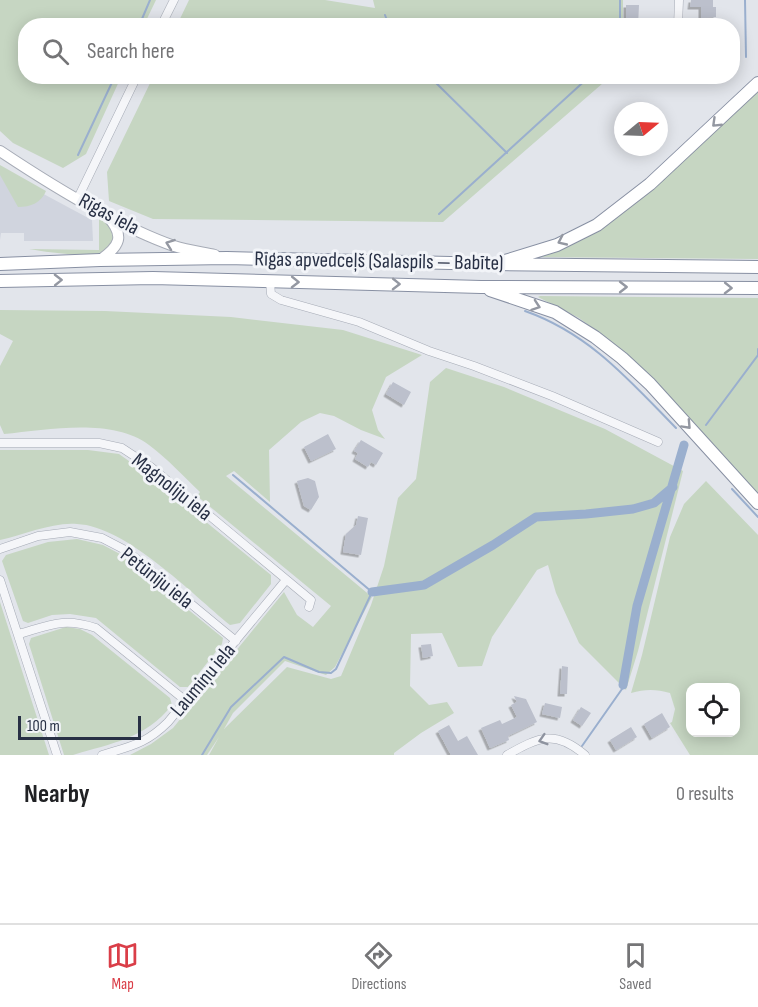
<!DOCTYPE html>
<meta charset="utf-8">
<style>
:root{--surface:#fff;--page:#f6f6f6;--text:#202124;--muted:#757577;--line:#e0e0e0;--accent:#da3e48}
body{margin:0;font-family:"Sofia Sans Condensed",sans-serif;background:var(--page);color:var(--text)}
.controls{position:absolute;right:18px;bottom:18px;display:grid;overflow:hidden;border-radius:12px;box-shadow:0 3px 15px #0003}
.controls button{width:54px;height:54px;display:grid;place-items:center;padding:0;border:0;border-bottom:2px solid var(--line);background:var(--surface);color:var(--text);font:30px sans-serif}
.compass{position:absolute;left:614px;top:102px;width:54px;height:54px;border-radius:50%;background:var(--surface);box-shadow:0 3px 15px #0003;rotate:71deg}
.scale{position:absolute;left:18px;bottom:15px;width:123px;box-sizing:border-box;padding-left:6px;border:3px solid #283045;border-top:0;font-size:16px;line-height:21px;white-space:nowrap;color:#283045;-webkit-text-stroke:4px #f2f4f8;paint-order:stroke}
.list{margin:0;padding:0;list-style:none}
h2{display:flex;justify-content:space-between;align-items:center;height:78px;margin:0;padding:0 24px;font-size:26px}
h2 small{font-size:20px;font-weight:400;color:var(--muted)}
.icon{flex:none;width:33px;height:33px;fill:none;stroke:currentColor;stroke-width:2;stroke-linecap:round;stroke-linejoin:round}
.map{position:relative;flex:none;width:758px;height:755px;overflow:hidden}
.search{position:absolute;background:var(--surface);box-shadow:0 3px 15px #0003;left:18px;right:18px;top:18px;height:66px;display:flex;align-items:center;gap:15px;box-sizing:border-box;padding:0 21px;border-radius:24px;color:var(--muted);font-size:22px}
.sheet{height:168px;background:var(--surface)}
nav{display:flex;justify-content:space-around;align-items:center;box-sizing:border-box;height:84px;border-top:2px solid var(--line);background:var(--surface);font-size:16px;color:var(--muted)}
nav a{display:grid;justify-items:center;gap:3px}
nav .on{color:var(--accent)}
.map>svg:first-child{display:block}
</style>
<div class="map">
<svg width="758" height="755" viewBox="0 0 758 755">
<defs>
<filter id="shadow"><feDropShadow dx="-2.5" dy="2.5" stdDeviation="0" flood-color="#0004"/></filter>
</defs>
<rect width="100%" height="100%" fill="#e2e5eb"/>
<!-- built -->
<path fill="#d0d4de" d="M0,168L10,176L92,220L93,241H24V233H1L0,240Z"/>
<!-- green -->
<path fill="#c6d6c2" fill-rule="evenodd" d="M0,0H156L144,25L26,26V76L121,77L86,154L63,168L13,143L0,131Z
M189,0H325L375,8L373,0H623V25H177Z
M153,77V76L610,77L443,222L153,219L109,201L107,172Z
M758,89V259L535,257L590,231Z
M0,165L46,191C41,203 31,207 18,207L0,175Z
M99,214L114,231L113,243C109,246 106,250 102,252C86,258 46,252 29,249L99,250Z
M540,296L758,298V494L660,388L618,347L579,318L538,297Z
M0,310L105,311L231,317L343,330L422,355L386,377L372,410L378,430L385,439L361,430L334,416L320,413L301,422L269,450L270,502L234,471L226,476L372,597L335,667L326,675L285,661L233,713L224,729L287,667L331,679L341,676L371,605L384,566L398,498L416,479L430,382L446,368L504,387L605,429L683,471L638,651L626,690L579,643L556,593L548,565L537,570L492,637L482,666L458,667L442,633L411,634L410,686L429,705L447,702L454,713L421,733L394,753V755H209L219,737L207,755H130L151,744L173,728L284,592L297,615L313,627L331,606L197,496L200,492C184,477 168,459 149,445C112,417 47,430 4,434L0,425V366L13,341L0,334Z
M0,450H88L119,454L146,473L271,575V584L240,623L230,625C192,594 126,526 77,524C52,522 24,535 0,540Z
M706,481L758,535V755H690L670,723L672,722L675,709L670,693C656,689 645,689 631,693L642,655L670,537L684,504ZM690,688H736V732H690Z
M77,539L103,545L120,554L223,638L222,644L188,687H180L96,618L70,614L52,615L28,623L23,621L2,561L6,555L48,542Z
M0,602L49,755H0Z
M66,627L80,629L92,635L170,698L172,705C145,739 112,743 73,755H64L29,644L31,638Z"/>
<g fill="none" stroke-linecap="round" stroke-linejoin="round">
<!-- stream -->
<path stroke="#9aafce" stroke-width="2" d="M745,0L746,57
M385,15L389,26
M139,26L150,0
M620,26V0
M429,76L507,153
M78,155L115,76
M439,214L590,76
M525,311C590,334 629,380 676,428
M706,425L758,355V349
M732,489L758,517
M582,746L622,689L623,685
M202,755L231,707L284,657L319,672L331,673L336,669L372,592L233,475"/>
<!-- canal -->
<path stroke="#9aafce" stroke-width="9" d="M372,592L424,585L493,545L536,517L586,514L633,509L654,503L673,487
M623,685L637,606L684,445"/>
</g>
<!-- building -->
<path fill="#bcc0cc" filter="url(#shadow)" d="M691,0H713V7H716V17L701,18V7H690Z
M626,5H639L638,26H626Z
M393,382L411,392L404,405L386,394Z
M328,434L336,449L311,461L304,447Z
M361,440L383,453L376,465L371,462L368,467L355,459L358,453L354,451Z
M308,478L315,481L319,497L311,510L304,506L297,481Z
M358,516L368,518L361,555L343,552L346,534L356,525Z
M431,644L433,656L423,658L421,645Z
M562,666L568,667L567,694H560Z
M514,696L526,699L537,722L508,736L509,740L490,748L481,728L500,720L502,724L517,717L511,705L517,702Z
M545,703L562,707L560,718L542,714Z
M581,707L591,713L582,726L573,720Z
M662,713L670,727L652,738L644,724Z
M449,725L458,741L467,736L478,755H451L438,731Z
M631,727L637,737L616,750L610,740Z"/>
<g fill="none" stroke-linecap="round" stroke-linejoin="round">
<!-- minor casing -->
<g stroke="#a6abb6" stroke-width="9">
<path id="minor" d="M161,26L174,0
M678,26L679,0
M78,198L137,76
M270,282L271,294L281,300L359,322L429,351L474,366L552,396L658,442
M0,443H99L122,448L151,467L311,600L309,607
M0,549L38,536L70,532L102,538L127,551L236,641
M0,580L57,755
M19,634C50,625 64,617 96,628L186,701
M102,755C131,746 146,744 168,722L286,580
M507,755C539,737 555,729 585,755"/>
</g>
<!-- secondary casing -->
<g stroke="#a6abb6" stroke-width="12">
<path id="secondary" d="M0,151C51,185 117,226 174,246C187,250 201,252 215,255
M100,260C120,246 125,236 108,217"/>
</g>
<!-- trunk casing -->
<g stroke="#8890a3" stroke-width="14">
<path id="trunk" d="M505,261L557,245L597,225L650,184L758,83
M0,264L100,260L227,258L495,264L758,267
M0,281L153,278L481,287L758,288
M490,290L555,312L595,337L622,358L650,384L758,503"/>
</g>
<!-- minor -->
<use href="#minor" stroke="#f5f6f9" stroke-width="8"/>
<!-- secondary -->
<use href="#secondary" stroke="#fff" stroke-width="10"/>
<!-- trunk -->
<use href="#trunk" stroke="#fff" stroke-width="12"/>
</g>
<!-- one-way arrows -->
<defs><path id="oneway-chevron" d="M-2-3.5L2.5 0L-2 3.5" fill="none" stroke-width="1.6" stroke-linecap="round" stroke-linejoin="round" transform="scale(1.5)"/></defs>
<g stroke="#9498a2">
<use href="#oneway-chevron" transform="translate(716 123) rotate(136)"/>
<use href="#oneway-chevron" transform="translate(562 241) rotate(155)"/>
<use href="#oneway-chevron" transform="translate(170 244) rotate(-160)"/>
<use href="#oneway-chevron" transform="translate(58 280) rotate(-1)"/>
<use href="#oneway-chevron" transform="translate(295 282) rotate(1)"/>
<use href="#oneway-chevron" transform="translate(396 284) rotate(1)"/>
<use href="#oneway-chevron" transform="translate(623 287)"/>
<use href="#oneway-chevron" transform="translate(728 288) rotate(1)"/>
<use href="#oneway-chevron" transform="translate(536 306) rotate(19)"/>
<use href="#oneway-chevron" transform="translate(687 425) rotate(47)"/>
</g>
<use stroke="#8e939f" href="#oneway-chevron" transform="translate(543 740) rotate(163)"/>
<g text-anchor="middle" dominant-baseline="central" stroke-width="6" stroke-linejoin="round" paint-order="stroke">
<!-- street labels -->
<g font-size="21" fill="#283045" stroke="#f2f4f8">
<text transform="translate(109 214) rotate(28)">Rīgas iela</text>
<text transform="translate(379 261) rotate(1)">Rīgas apvedceļš (Salaspils — Babīte)</text>
<text transform="translate(172 487) rotate(38)">Magnoliju iela</text>
<text transform="translate(157 578) rotate(38)">Petūniju iela</text>
<text transform="translate(203 680) rotate(-50)">Laumiņu iela</text>
</g>
</g>
</svg>
<div class="controls">
<button><svg class="icon" aria-label="locate" viewBox="0 0 24 24"><circle cx="12" cy="12" r="6"/><path d="M12 2v4M12 18v4M2 12h4M18 12h4"/></svg></button>
</div>
<svg class="compass" viewBox="-18 -18 36 36"><path d="M0-13l5 13h-10z" fill="#e53935"/><path d="M0 13l5-13h-10z" fill="#757577"/></svg>
<div class="scale">100 m</div>
<div class="search"><svg class="icon" aria-label="search" viewBox="0 0 24 24"><circle cx="10" cy="10" r="6"/><path d="M15 15l6 6"/></svg>Search here</div>
</div>
<section class="sheet">
<h2>Nearby<small>0 results</small></h2>
<ul class="list">
</ul>
</section>
<nav>
<a class="on"><svg class="icon" aria-label="map" viewBox="0 0 24 24"><path d="M3 6l6-2 6 2 6-2v14l-6 2-6-2-6 2zM9 4v14M15 6v14"/></svg>Map</a>
<a><svg class="icon" aria-label="directions" viewBox="0 0 24 24"><path d="M12 3l9 9-9 9-9-9zM9 14v-3h6M13 9l2 2-2 2"/></svg>Directions</a>
<a><svg class="icon" aria-label="saved" viewBox="0 0 24 24"><path d="M7 4h10v16l-5-4-5 4z"/></svg>Saved</a>
</nav>
